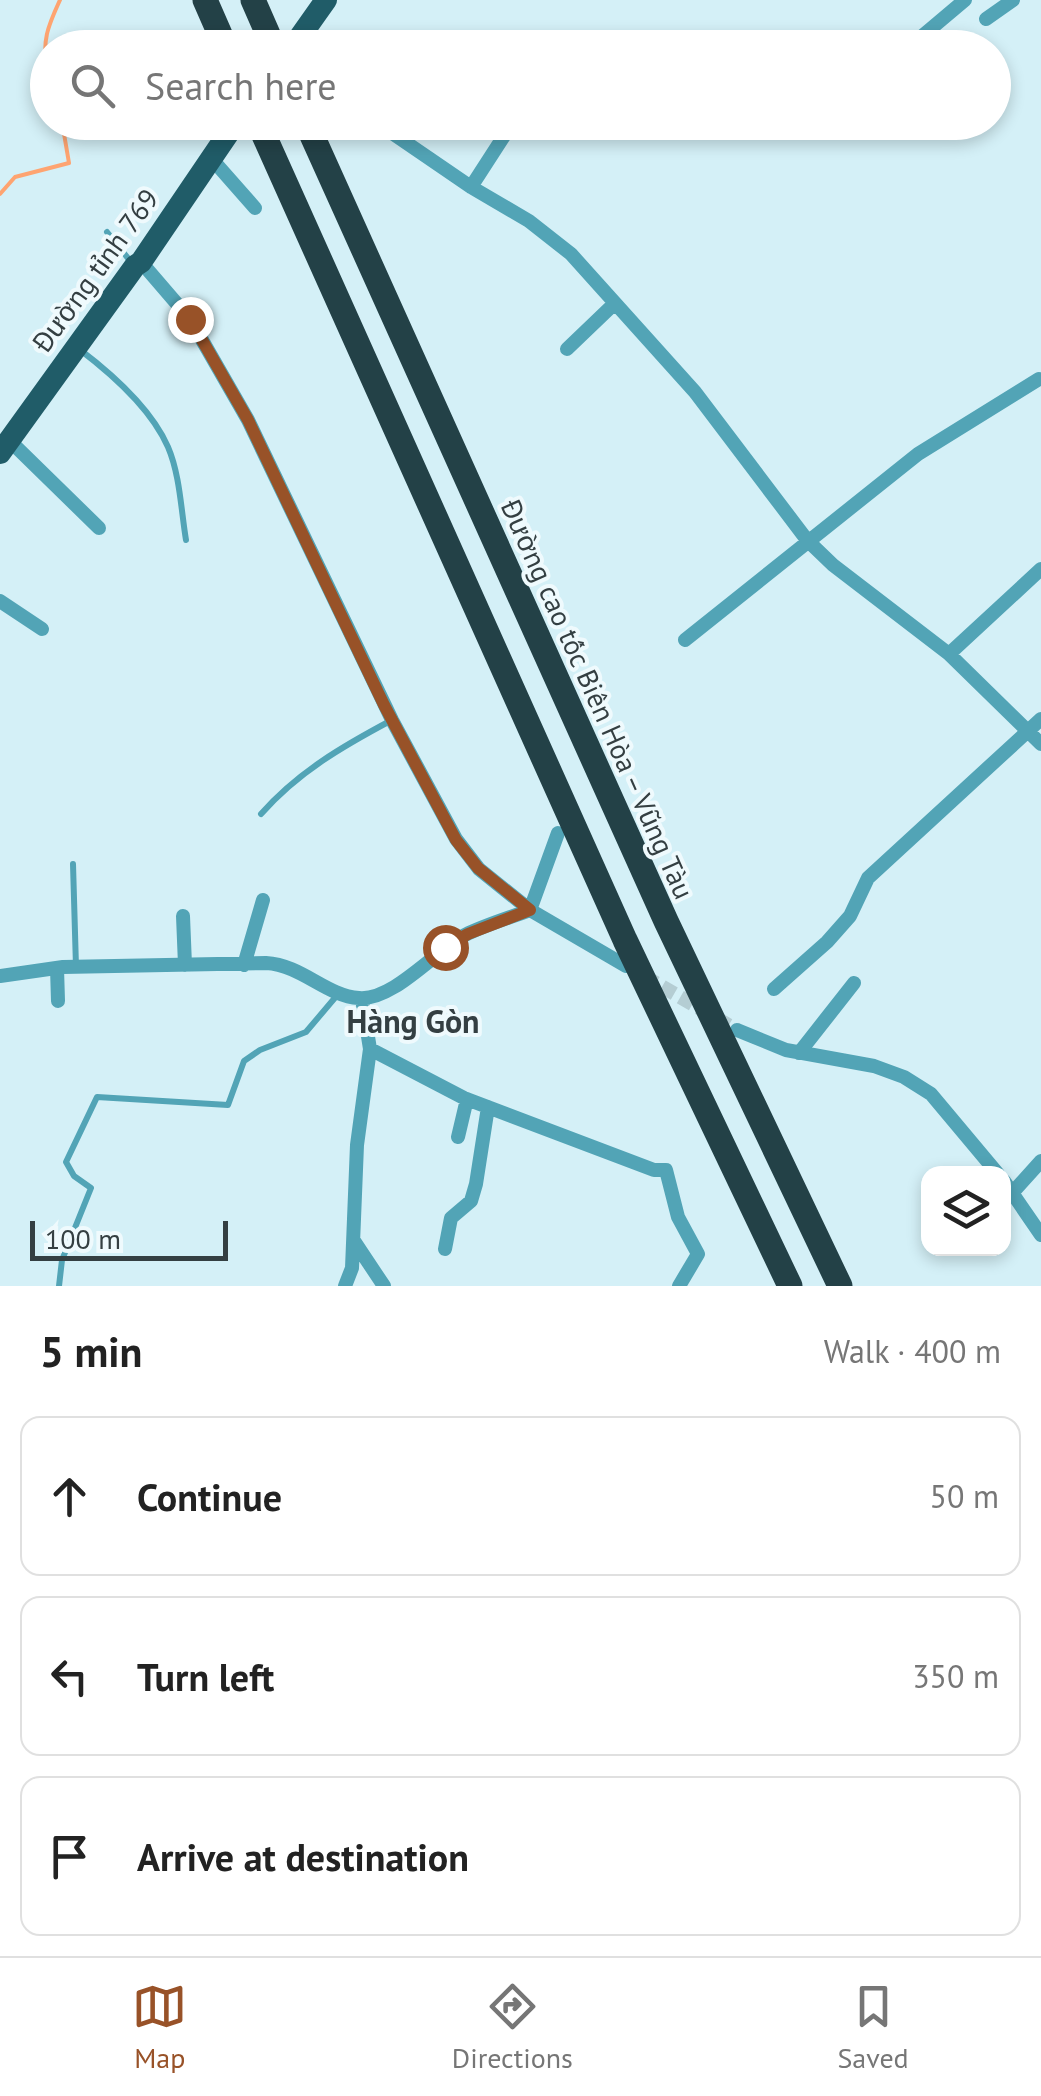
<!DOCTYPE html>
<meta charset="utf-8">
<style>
:root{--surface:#fff;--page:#f6f6f6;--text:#222;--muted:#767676;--line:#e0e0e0;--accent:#985228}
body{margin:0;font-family:"PT Sans",sans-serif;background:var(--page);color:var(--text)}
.controls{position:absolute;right:30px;bottom:30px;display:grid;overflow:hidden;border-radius:20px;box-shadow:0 5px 15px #0003}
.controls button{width:90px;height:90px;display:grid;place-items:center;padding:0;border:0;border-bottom:2px solid var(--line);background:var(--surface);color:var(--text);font:50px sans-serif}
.scale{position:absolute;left:30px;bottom:25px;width:198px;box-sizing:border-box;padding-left:10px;border:5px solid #343f42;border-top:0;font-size:28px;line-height:35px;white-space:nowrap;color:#343f42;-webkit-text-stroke:8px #effafd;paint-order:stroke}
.stop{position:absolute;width:30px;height:30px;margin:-22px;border:8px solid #985228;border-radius:50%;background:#fff}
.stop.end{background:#985228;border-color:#fff;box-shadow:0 2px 10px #0008}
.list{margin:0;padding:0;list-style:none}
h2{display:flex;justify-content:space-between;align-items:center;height:130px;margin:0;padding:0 40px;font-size:42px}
h2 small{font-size:32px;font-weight:400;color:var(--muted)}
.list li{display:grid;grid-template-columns:65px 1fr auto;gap:30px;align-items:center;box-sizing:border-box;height:160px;margin:0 20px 20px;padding:0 20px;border:2px solid var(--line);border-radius:20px}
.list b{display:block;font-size:38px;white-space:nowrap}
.list em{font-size:32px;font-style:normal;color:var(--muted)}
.icon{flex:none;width:55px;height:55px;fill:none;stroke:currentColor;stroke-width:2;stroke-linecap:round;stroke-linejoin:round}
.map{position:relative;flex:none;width:1041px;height:1286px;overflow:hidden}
.search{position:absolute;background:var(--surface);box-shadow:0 5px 15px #0003;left:30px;right:30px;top:30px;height:110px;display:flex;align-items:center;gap:25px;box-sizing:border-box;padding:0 35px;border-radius:55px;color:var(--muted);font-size:38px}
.sheet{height:670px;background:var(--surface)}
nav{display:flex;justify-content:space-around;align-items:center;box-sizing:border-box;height:140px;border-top:2px solid var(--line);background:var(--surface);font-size:28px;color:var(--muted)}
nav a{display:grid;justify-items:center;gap:5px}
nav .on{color:var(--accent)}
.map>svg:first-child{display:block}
</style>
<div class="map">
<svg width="1041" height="1286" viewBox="0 0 1041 1286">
<rect width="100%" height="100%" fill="#d4f0f7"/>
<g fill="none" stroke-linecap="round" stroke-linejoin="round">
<!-- stream -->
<path stroke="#fea471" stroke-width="4" d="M48,71C41,42 48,26 60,0
M0,194L15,177L69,163L62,122"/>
<!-- street-tunnel -->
<path stroke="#b4cdd3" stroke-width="14" stroke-dasharray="14 7" stroke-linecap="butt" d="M644,976L737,1030"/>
<!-- lane -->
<path stroke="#52a4b6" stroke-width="6" d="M107,232L131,262
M79,349C112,374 151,408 168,447C180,475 181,510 186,540
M261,814C298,772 343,746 392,720
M73,864L76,967
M59,1286L62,1260L91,1188L74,1176L66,1162L97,1097L228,1105L244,1061L260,1050L306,1032L339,993"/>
<!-- street -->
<path stroke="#52a4b6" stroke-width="14" d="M986,19L1013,0
M536,39L545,48
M908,48L965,0
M376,122L471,187L529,221L571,254L695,392L807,540L833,565L949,654L1041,744
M211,158L255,208
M471,187L513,122
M141,262L190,319L248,420L392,720L456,839L479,869L530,910L626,966
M567,349L615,303
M9,440L99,528
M0,601L42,629
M685,640L918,454L1039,379
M949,654L1041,569
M183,916L185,965
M244,965L263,900
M57,968L58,1001
M0,976L63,967L266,963C302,965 326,996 359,998C393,1001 435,951 465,935C485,925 509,918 530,910L558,833
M774,989L827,942L850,916L868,878L1041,719
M737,1030L786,1050L874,1066L904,1077L931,1094L998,1174
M370,1049L464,1098L654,1170H666L678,1217L698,1254L679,1286
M799,1053L854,983
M458,1137L467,1099
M1004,1181L1041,1235
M1013,1192L1041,1161
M354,1241L384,1286
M445,1249L451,1218L471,1201L476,1184L488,1107
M345,1286L352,1268L357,1145L370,1049L362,999"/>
<!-- primary -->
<path stroke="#205c68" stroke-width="22" d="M292,48L326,0
M0,453L135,266L141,262L236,122"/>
<!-- highway -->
<path stroke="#234147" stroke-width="25" d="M205,0L226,48
M253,0L274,48
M258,122L625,940L790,1286
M306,122L666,921L840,1286"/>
</g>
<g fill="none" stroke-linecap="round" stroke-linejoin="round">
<!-- route -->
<path stroke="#985228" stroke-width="12" d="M190,319L248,420L384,705L456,840L478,868L530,910L468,934L445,947"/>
</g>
<g text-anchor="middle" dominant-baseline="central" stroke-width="8" stroke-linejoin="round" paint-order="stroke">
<!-- street labels -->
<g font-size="28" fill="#343f42" stroke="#effafd">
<text transform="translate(95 270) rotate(-54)">Đường tỉnh 769</text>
<text transform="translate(598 699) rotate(66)">Đường cao tốc Biên Hòa – Vũng Tàu</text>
</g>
<!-- quarter labels -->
<g font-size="32" font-weight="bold" fill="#343f42" stroke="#effafd">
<text x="413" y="1021">Hàng Gòn</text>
</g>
</g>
</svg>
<div class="controls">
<button><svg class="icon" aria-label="layers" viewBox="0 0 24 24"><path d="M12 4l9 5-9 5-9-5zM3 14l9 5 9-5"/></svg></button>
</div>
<div class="scale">100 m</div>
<div class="stop" style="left:445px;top:947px"></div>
<div class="stop end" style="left:190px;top:319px"></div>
<div class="search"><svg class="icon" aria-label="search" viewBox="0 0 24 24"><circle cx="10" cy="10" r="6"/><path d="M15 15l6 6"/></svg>Search here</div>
</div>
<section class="sheet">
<h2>5 min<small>Walk · 400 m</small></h2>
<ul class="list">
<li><svg class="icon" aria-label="ahead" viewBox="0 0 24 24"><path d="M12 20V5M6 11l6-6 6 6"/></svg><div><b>Continue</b></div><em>50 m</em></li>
<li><svg class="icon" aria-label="left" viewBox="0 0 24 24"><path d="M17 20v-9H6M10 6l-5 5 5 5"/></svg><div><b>Turn left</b></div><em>350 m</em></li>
<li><svg class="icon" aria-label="arrive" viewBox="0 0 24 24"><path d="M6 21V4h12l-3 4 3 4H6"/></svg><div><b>Arrive at destination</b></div></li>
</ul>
</section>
<nav>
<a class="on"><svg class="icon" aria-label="map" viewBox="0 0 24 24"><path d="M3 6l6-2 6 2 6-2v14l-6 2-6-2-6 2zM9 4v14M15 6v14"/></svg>Map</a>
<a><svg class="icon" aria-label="directions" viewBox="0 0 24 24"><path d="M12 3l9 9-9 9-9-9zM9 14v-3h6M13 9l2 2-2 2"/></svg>Directions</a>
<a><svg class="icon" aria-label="saved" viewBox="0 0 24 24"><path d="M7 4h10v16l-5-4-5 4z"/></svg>Saved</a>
</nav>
